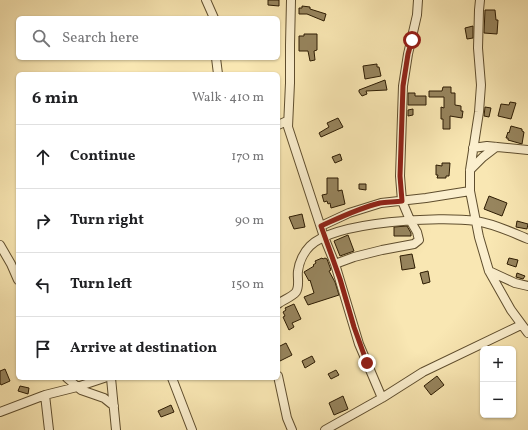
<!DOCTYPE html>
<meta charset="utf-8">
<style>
:root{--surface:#fff;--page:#f2f2f2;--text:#202124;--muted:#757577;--line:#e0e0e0}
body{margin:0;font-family:Vollkorn,serif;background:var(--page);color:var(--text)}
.controls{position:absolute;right:12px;bottom:12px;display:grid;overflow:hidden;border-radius:6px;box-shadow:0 1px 3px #0004}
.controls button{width:36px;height:36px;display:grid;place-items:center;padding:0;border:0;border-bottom:1px solid var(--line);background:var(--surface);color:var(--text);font:20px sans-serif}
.stop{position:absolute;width:12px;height:12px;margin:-9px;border:3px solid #8f2418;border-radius:50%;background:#fff}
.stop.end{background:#8f2418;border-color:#fff;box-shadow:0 1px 4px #0008}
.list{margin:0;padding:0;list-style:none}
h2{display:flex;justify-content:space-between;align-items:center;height:52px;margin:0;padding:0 16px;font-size:17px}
h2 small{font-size:13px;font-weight:400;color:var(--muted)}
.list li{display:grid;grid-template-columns:26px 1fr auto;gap:12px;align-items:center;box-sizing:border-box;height:64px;padding:0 16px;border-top:1px solid var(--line)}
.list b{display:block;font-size:15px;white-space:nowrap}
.list em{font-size:13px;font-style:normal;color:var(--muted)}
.icon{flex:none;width:22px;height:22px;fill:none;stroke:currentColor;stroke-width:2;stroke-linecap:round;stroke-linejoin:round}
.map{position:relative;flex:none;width:528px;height:430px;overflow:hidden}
.search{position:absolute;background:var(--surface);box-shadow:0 1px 3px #0004;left:16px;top:16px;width:264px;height:44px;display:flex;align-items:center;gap:10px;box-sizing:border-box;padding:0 14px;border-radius:6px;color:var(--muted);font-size:15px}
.panel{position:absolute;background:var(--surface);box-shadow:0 1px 3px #0004;left:16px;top:72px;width:264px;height:308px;border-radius:6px}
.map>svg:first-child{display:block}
</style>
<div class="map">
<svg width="528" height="430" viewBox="0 0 528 430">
<rect width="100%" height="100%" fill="#f9e7b3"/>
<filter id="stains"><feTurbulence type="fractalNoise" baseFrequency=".005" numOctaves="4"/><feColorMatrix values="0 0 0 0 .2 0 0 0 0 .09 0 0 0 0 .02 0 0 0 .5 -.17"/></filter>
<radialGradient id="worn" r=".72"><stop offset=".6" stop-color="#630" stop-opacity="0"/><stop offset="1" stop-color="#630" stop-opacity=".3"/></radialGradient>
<!-- building -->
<path fill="#97855e" stroke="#2c1b02" d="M268,0H279V6L268,5Z
M302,6L310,7V9L326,14L324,21L307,14H299V8H302Z
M485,10H495L496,20H498L497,34L484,33Z
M473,26V38L467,39L465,28Z
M304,34H317V50L314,51L315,60L310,61L308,51H299V36H304Z
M377,64V67H379L381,76L365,79L363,66Z
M385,80L387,90L366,91L367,94L362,96L359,92V90Z
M443,87H451V93H455V105L461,106V111H463L462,118L450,116V129H443V119H441V107L444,108V97H429V91H442Z
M408,93H415V96H426V105H408Z
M510,102L516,103L511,119L498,116L501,104L509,105Z
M485,107L491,108L489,117L484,116Z
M413,109V115L408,116V110Z
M338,118L343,127L321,137L319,133L329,127L327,123Z
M511,126L522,129V131L524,132L522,144L508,140V138H506L508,132L509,133Z
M340,154L342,160L335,163L332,157Z
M442,163H450L449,176H446V178H437L438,175H436V165L442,166Z
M327,178H338V191L342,190L345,204L331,208L330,203L328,204L327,201L324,202L322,195L327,194Z
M359,184H366V190L359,189Z
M489,196L507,203L502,216L484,209Z
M302,214L305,227L294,229L289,217Z
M517,221L528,224L527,229L516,227Z
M407,226L411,233V236H394V227Z
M348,235L354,251L340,256L334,241Z
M412,254L415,268L402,270L400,256Z
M322,258L323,259L325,258L327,259L331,270L329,271L335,282L339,295L308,305L304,297L314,293L310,280L309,281L304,272L314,266L313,265L316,263L315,261Z
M509,258L518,260L516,267L507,264Z
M428,271L430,282L423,284L420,273Z
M517,273L525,276L523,279L516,277Z
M294,304L301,319L292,323L294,327L289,330L283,317L285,316L283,312L286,310L285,308Z
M286,343L292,355L278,362V347Z
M312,356L315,362L305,368L302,361Z
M5,369L10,381L1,385L0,383V371Z
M336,370L339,375L331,379L328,374Z
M437,376L444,385L431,395L424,386Z
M20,386L29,388L28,394L18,391Z
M343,396L348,409L334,415L329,403Z
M171,405L174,412L161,417L158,411Z"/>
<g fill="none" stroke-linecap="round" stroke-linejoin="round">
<!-- street casing -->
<g stroke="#5f4e2e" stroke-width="10">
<path id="street" d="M206,0L214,18
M291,0L290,45V83L288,127L324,237L335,264L359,344L382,398
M480,0L479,10L478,48L481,85L479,112L470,170V191L479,237L489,271L511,310L528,333
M216,58L218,74
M278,125L287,121
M473,148L487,146L528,150
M470,170L483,157L496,147
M321,226L349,213L381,203L426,198L470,191
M0,245L11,264L18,280
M335,264L354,257L382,250L414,244L419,240L417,232L410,220L402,201L400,176L403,86L408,54L417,15L418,0
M489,271L515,283L528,286
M278,304C283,300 292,297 296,292C300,286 297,277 298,271C299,262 304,252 310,246C335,221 441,216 476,221C495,224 511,232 528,239
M278,376L287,418L292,430
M67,378L81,390L104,398L114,406
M111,378L116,430
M172,378L192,430
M45,395L49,430
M0,412L45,395L77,387L104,378
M325,430L382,398L423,372L521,325"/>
</g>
<!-- street -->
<use href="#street" stroke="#fbefce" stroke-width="8"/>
</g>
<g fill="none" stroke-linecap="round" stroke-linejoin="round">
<!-- route -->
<path stroke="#8f2418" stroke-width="5" d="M367,363L354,327L340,279L321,226C341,217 359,208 380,203C387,202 395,202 402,201L400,176L403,86L408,54L412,40"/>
</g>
<rect width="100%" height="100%" filter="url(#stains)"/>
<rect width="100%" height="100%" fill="url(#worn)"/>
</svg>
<div class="controls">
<button>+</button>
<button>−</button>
</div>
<div class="stop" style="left:412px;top:40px"></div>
<div class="stop end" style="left:367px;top:363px"></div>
<div class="search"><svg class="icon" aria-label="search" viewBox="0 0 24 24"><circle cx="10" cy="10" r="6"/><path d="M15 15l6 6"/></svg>Search here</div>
<section class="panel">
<h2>6 min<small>Walk · 410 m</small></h2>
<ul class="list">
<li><svg class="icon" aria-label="ahead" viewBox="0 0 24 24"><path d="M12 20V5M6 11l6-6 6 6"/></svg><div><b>Continue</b></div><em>170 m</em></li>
<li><svg class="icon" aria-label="right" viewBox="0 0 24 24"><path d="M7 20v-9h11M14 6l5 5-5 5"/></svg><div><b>Turn right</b></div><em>90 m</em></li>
<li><svg class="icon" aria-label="left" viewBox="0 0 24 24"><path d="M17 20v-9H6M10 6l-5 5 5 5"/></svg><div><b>Turn left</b></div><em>150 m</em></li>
<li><svg class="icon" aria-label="arrive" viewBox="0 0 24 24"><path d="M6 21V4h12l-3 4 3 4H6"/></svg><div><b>Arrive at destination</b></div></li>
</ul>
</section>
</div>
